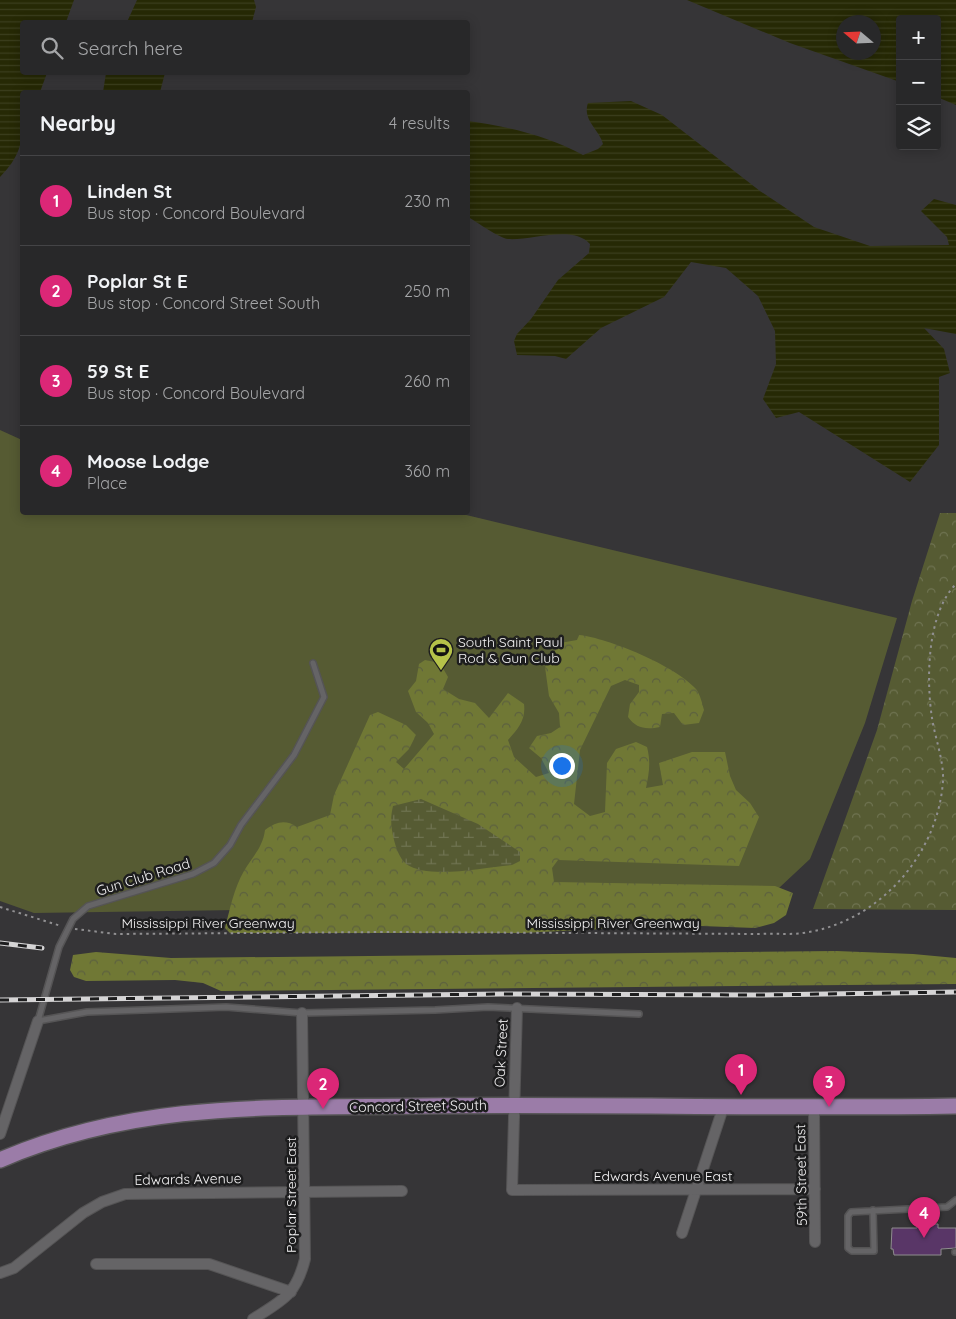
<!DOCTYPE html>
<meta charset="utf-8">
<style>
:root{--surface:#282829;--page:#343435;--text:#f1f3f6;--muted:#a5a6a8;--line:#444446;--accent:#db2777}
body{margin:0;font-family:Quicksand,sans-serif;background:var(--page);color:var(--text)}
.controls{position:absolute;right:15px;top:15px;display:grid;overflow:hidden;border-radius:5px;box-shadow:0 2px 12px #0003}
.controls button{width:45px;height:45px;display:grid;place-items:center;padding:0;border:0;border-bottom:1px solid var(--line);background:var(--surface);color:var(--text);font:25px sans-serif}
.compass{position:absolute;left:836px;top:15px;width:45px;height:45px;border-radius:50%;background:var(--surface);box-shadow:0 2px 12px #0003;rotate:289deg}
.you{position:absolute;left:561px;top:765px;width:18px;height:18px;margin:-12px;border:4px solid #fff;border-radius:50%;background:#1a73e8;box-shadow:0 0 0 8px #1a73e833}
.badge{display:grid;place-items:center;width:32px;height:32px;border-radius:50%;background:var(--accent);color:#fff;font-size:16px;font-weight:700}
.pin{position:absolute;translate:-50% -41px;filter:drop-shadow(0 1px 2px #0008)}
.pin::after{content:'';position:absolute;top:26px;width:18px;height:15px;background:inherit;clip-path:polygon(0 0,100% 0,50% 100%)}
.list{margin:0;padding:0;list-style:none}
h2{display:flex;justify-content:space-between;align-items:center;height:65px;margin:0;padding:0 20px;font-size:21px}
h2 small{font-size:16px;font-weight:400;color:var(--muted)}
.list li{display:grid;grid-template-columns:32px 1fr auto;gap:15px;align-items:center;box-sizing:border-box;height:90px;padding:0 20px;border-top:1px solid var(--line)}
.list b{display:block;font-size:19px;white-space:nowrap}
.list p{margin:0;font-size:16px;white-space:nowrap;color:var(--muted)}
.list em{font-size:16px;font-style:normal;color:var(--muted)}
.icon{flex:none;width:28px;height:28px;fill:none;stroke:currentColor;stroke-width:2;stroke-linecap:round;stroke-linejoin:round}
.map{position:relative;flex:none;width:956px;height:1319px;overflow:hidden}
.search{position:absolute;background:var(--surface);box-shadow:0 2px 12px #0003;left:20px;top:20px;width:450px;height:55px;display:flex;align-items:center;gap:12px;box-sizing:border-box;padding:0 18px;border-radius:5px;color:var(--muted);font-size:19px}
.panel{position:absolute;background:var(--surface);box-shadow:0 2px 12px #0003;left:20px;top:90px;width:450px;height:425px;border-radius:5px}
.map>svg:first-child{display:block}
</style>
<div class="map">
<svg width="956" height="1319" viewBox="0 0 956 1319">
<defs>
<pattern id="forest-crowns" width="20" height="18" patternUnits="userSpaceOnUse" patternTransform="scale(1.25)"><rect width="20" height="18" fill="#707835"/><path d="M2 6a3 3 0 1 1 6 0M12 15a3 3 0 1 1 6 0" fill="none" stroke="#5c603f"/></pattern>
<pattern id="wetland-marsh" width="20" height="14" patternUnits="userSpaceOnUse" patternTransform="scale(1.25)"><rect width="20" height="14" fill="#565b33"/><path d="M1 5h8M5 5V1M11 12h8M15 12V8" fill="none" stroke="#6f7351"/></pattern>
<pattern id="park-crowns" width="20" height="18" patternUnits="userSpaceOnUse" patternTransform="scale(1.25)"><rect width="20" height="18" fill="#565b33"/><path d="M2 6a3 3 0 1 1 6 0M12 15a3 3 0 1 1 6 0" fill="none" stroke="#6f7351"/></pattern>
<pattern id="water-rules" width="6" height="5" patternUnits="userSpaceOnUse" patternTransform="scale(1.25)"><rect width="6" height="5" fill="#262905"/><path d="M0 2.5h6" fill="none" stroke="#3b3e1e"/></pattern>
</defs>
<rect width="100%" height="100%" fill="#363537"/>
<!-- grass -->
<path fill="#565b33" d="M0,430L22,440V512H216L226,515L274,512L458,513L897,618L865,723L810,859L764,902L34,913L0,901Z"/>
<!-- forest -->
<path fill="url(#forest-crowns)" d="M579,635C608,638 676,666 696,689C700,694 702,703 704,710L699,723L683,725L674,713L662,714L660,727C645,730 636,728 628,717L630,704L639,692V685L625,680L611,686L580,750L574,804L590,816L605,812L607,763L616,749L636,742L647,747C651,763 649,773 646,788L663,785L659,763L692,752H725L730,776L736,790L750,803L759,817L739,866L558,860L552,868L554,882L775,886L793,893L786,915L774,923L755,928L701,926L690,923L628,922L601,929L522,933H230L225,928C230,909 234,888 244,871C253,856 263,847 265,830C276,822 285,819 297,827L330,815L334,795L370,715L378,712L406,725L416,735L409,749L396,762L404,769L434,734L428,723L416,712L408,691L416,681L419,664L425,660L440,663L448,677L443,689L459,699L475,703L489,718L508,693L524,704C526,720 518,729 508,740L514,757L536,777L549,773L541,758L529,748L537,736L551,733L560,727L559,713L549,696L545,667L560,643L577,640Z
M836,951L913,954L956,958V984L221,991L203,983L175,980L86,981L74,977L70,970L73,955L96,952L171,958Z"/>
<!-- wetland -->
<path fill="url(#wetland-marsh)" d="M421,799L478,824L520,852V861L512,865C484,867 429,880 406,864C400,859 396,848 394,840C391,827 390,819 393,806Z"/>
<!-- park -->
<path fill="url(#park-crowns)" d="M940,513H956V910L813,909L877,730L912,601Z"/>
<!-- water -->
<path fill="url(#water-rules)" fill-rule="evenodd" d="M0,0H74L66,22H22V72L47,73L40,92H22C22,130 28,149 0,177Z
M137,0H254L256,7L252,22H127Z
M687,0H956V105L937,97V19H900V82L790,43ZM874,22V52H844V22Z
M106,73V72L165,73L160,92H103Z
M631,101L662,115L760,191L814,227L870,246L949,245L947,237L921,211L934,199L956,205V334L924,328L944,349L950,373L939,377V445L910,482L799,412L776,418L763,399L776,364L775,331L758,296L726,268L691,262L664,297L601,328L566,359L555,356L517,355L514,341L517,334L531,319L558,280L589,253L590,244C573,224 530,241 508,239C499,238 477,222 468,217V121C507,126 548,136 583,155L598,149L603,144C599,129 582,120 588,103Z"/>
<!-- building -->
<path fill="#593667" stroke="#8f8d8f" d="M917,1224H938V1228H956V1248L941,1249V1255H894L893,1249H891L892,1228H917Z"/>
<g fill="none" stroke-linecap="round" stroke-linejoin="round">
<!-- lane casing -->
<g stroke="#555455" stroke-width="8">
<path id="lane" d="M313,663L324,697L294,755L241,825L230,845L214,863L193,874L88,906L73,919L59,947L38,1021L87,1012L226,1007L302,1013L435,1010L488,1007L639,1014
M873,1210L874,1251H852L848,1248V1216L851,1212L947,1207L956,1200
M955,1252H956"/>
</g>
<!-- street casing -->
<g stroke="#555455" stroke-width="12">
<path id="street" d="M517,1008L512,1190L815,1189
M814,1108L815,1242
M0,1134L38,1021
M682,1233L724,1105
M96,1264H209L291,1292
M0,1273L14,1268L83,1213L102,1202L125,1194L402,1191
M253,1319C283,1300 296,1295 305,1259L302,1013"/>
</g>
<!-- primary casing -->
<g stroke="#555455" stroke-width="18">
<path id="primary" d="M0,1160C139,1100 277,1108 424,1106C601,1104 779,1109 956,1106"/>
</g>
<!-- path -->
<path stroke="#919092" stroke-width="2" stroke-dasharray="2.5 4" stroke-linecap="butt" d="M0,907L61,926
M75,929L116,934L390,932L761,934C775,933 789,935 803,933C878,923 938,855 943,781C944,761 935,738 932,718C926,679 927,613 956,584"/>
<!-- lane -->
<use href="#lane" stroke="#656466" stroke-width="5"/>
<!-- street -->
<use href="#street" stroke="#656466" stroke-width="10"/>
<!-- primary -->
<use href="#primary" stroke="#9b7ca8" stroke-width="15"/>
<!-- rail casing -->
<g stroke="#d5d4d5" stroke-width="5">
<path id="rail" d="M0,943L42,948
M0,1000L502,994L761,995L956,992"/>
</g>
<!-- rail -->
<use href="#rail" stroke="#1d1d1e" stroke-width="3" stroke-dasharray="9" stroke-linecap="butt"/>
</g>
<!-- icons -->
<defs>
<g id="stadium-pin" transform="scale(1.25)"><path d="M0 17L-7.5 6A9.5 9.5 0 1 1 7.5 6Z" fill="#b5c249" stroke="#1d1d1e"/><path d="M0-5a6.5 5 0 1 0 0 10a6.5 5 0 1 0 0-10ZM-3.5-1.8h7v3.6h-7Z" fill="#111"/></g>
</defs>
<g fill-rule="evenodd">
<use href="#stadium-pin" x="441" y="650"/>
</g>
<g text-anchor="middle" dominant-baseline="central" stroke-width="5" stroke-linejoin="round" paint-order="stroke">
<!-- poi labels -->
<g font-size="14" fill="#f3f2f3" stroke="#1d1d1e" text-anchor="start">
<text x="458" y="642">South Saint Paul<tspan x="458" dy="16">Rod &amp; Gun Club</tspan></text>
</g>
<!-- street labels -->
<g font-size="14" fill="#f3f2f3" stroke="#1d1d1e">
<text transform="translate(143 877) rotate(-17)">Gun Club Road</text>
<text x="208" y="923">Mississippi River Greenway</text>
<text x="613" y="923">Mississippi River Greenway</text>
<text transform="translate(501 1053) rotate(-87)">Oak Street</text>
<text transform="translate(418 1106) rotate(-1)">Concord Street South</text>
<text transform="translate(801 1175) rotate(-91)">59th Street East</text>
<text x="663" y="1176">Edwards Avenue East</text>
<text transform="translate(188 1179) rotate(-1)">Edwards Avenue</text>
<text transform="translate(291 1195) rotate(-90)">Poplar Street East</text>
</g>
</g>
</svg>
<div class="controls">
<button>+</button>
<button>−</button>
<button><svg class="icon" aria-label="layers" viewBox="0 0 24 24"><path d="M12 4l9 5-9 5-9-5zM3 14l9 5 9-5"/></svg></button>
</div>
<svg class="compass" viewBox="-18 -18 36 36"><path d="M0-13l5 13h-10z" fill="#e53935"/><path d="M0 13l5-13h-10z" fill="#a5a6a8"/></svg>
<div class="you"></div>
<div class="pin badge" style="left:741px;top:1095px">1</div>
<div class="pin badge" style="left:323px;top:1109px">2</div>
<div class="pin badge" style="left:829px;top:1107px">3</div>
<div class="pin badge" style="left:924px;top:1238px">4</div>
<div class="search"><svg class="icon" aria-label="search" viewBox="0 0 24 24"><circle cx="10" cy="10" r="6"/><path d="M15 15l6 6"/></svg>Search here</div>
<section class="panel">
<h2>Nearby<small>4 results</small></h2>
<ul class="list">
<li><span class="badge">1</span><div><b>Linden St</b><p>Bus stop · Concord Boulevard</p></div><em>230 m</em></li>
<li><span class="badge">2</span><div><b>Poplar St E</b><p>Bus stop · Concord Street South</p></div><em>250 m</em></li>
<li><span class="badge">3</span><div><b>59 St E</b><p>Bus stop · Concord Boulevard</p></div><em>260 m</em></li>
<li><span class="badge">4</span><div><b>Moose Lodge</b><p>Place</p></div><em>360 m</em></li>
</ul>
</section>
</div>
